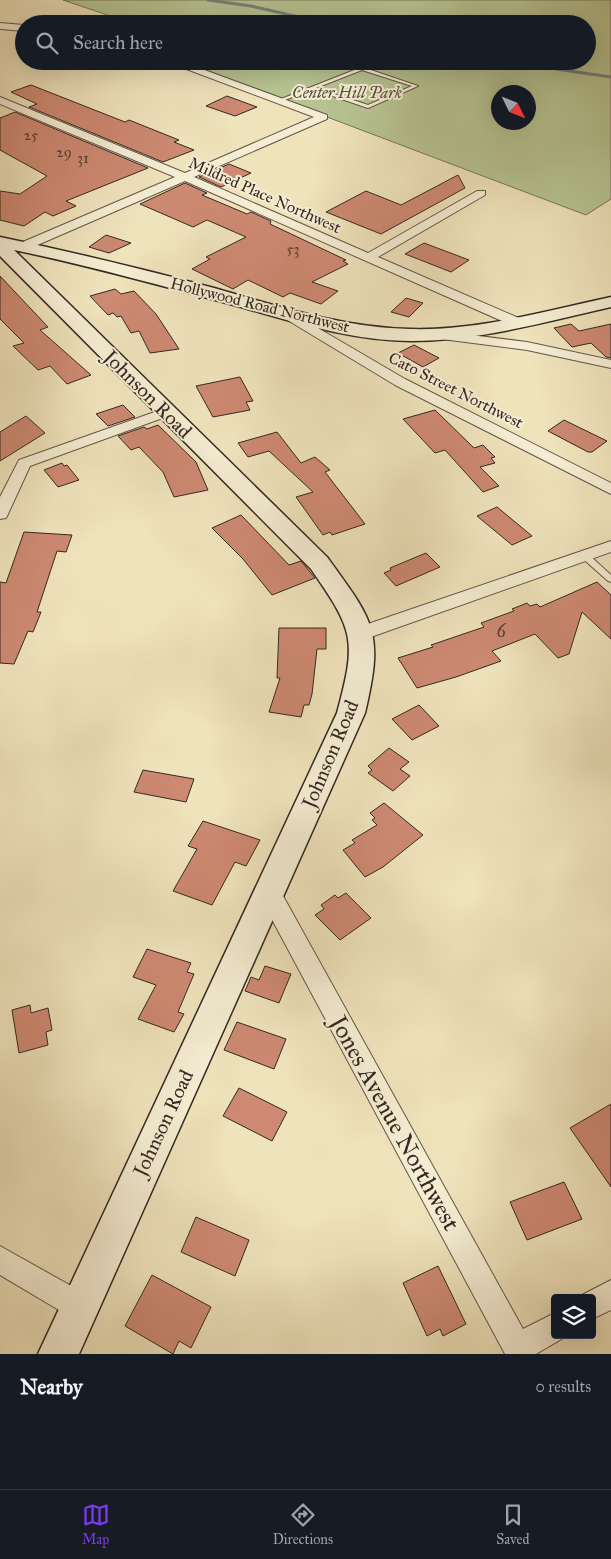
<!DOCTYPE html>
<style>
:root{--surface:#171b24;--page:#242831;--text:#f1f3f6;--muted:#9ea1a6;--line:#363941;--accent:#7c3aed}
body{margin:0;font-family:"IM FELL Great Primer",serif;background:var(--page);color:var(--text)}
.controls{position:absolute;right:15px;bottom:15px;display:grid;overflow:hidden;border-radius:5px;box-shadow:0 5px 20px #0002}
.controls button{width:45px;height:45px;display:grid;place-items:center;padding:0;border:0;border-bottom:1px solid var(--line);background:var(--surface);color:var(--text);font:25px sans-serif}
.compass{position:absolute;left:491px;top:85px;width:45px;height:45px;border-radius:50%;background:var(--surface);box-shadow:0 5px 20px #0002;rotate:133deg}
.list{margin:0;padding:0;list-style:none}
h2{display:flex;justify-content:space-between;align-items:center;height:65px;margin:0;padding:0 20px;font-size:21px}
h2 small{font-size:16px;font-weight:400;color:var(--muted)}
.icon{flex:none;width:28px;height:28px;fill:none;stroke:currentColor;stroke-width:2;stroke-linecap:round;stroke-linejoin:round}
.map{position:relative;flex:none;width:611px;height:1354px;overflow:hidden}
.search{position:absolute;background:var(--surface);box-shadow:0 5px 20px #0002;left:15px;right:15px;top:15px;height:55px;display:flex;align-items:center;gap:12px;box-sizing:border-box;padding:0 18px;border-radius:28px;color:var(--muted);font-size:19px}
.sheet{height:135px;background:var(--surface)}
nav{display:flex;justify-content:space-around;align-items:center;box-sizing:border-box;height:70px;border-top:1px solid var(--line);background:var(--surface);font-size:14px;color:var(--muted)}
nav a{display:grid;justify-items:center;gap:2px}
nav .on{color:var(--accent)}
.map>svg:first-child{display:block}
</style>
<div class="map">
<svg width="611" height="1354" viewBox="0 0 611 1354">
<rect width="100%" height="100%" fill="#efe3bc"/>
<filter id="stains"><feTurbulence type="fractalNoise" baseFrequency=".004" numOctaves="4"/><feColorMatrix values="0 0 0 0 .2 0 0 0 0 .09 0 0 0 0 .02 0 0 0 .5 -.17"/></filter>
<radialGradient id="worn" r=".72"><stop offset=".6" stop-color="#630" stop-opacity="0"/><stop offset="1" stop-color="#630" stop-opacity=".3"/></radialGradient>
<!-- green -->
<path fill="#b7c492" stroke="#76765a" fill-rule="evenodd" d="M63,0H611V199L586,215L179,61H587V24H134ZM498,92H528V122H498Z"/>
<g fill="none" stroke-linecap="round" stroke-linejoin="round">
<!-- stream -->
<path stroke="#73817d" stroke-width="3" d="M208,0L251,6L330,24
M501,61L611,77"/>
</g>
<!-- building -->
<path fill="#cd8972" stroke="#342821" d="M31,85L125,122L129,120L179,140L174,142L194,150L163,162L29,107L37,104L11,92Z
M227,96L257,107L235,116L206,106Z
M15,112L148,168L66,201L76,206L53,216L45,212L24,226L0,220V191L20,194L47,176L0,150V118Z
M229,164L251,173L221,187L199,177Z
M458,175L465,188L381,234L326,212L366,191L401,205Z
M185,183L207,193L202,195L247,214L251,212L271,221L270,224L346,260L343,261L348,264L312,282L338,291L321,304L290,293L283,297L248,280L233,289L192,269L210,259L206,257L246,237L207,220L193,227L140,204Z
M106,235L131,243L109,253L89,247Z
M424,243L469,260L451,272L405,254Z
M0,276L48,327L40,330L91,375L67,384L50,366L38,370L13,346L24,343L0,319Z
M115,289L121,294L134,291L156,314L179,349L150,353L139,331L131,333L121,316L117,317L113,313L108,315L90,296Z
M406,298L423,303L409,317L391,312Z
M571,324L579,331L611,324V358L606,357L591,343L572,347L554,328Z
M414,345L439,358L423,367L398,353Z
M240,377L253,401L246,402L250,410L213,417L196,386Z
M123,405L135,417L108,426L96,414Z
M435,410L474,448L483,445L495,457L491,458L495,463L480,467L499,486L483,492L445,450L435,453L403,419Z
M26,416L45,433L0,461V432Z
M564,420L607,441L592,452H588L548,431Z
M158,425L196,462L208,490L174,497L163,472L139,447L131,450L118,436L144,427L147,429Z
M277,432L301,463L315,457L330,470L325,472L365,524L332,535L330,532L323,535L296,497L313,492L269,451L248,457L238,443Z
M62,463L64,466L67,465L79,480L58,487L44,470Z
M497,507L532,536L512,545L477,516Z
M241,515L289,565L301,561L315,578L272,595L243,559L212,528Z
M24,532L72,535L66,552L57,551L37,612H41L33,632L28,631L14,664L0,663V582L6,583Z
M426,553L440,567L396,586L384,573L391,570L390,568Z
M597,582L611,595V639L582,612L569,654L558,658L535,634L492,651L501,661L456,677L417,688L398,658L433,647L431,645L484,627L481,623L514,611L512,609L527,603L530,606L537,604L540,607Z
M279,628H326V649H317L312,694L309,705H304L301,717L269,712L280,678H277Z
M419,705L439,726L412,740L392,719Z
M389,748L409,762L400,769L410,776L393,791L368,773L372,770L368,766Z
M143,770L194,779L186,802L134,792Z
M384,803L423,835L383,867L365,877L343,850L355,843L352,840L377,825L372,820L375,818L370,813Z
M203,821L260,840L246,866L235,862L212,905L173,891L197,849L188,846Z
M346,893L371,918L340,940L315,915L324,909L321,905L335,895L338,898Z
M147,949L191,963L187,972L194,974L178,1012L184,1014L174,1032L138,1019L156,985L133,977Z
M265,966L291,974L279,1003L245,991L251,977L259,980Z
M30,1005L31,1013L48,1008L52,1030L46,1032L48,1045L19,1053L12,1010Z
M237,1022L286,1039L274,1069L224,1050Z
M239,1088L287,1112L272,1141L223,1116Z
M611,1104V1187L570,1128Z
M564,1182L582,1219L527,1240L510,1202Z
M196,1217L249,1240L235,1276L181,1252Z
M438,1266L466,1324L443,1336L440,1329L427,1336L403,1283Z
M152,1275L211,1307L191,1348L179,1341L173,1354L125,1326Z"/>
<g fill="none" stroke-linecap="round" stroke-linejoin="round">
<!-- lane casing -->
<g stroke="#635748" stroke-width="2">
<path id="lane" d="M362,67L418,86L368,108L312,89L280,102L276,101ZM362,70L412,86L368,105L316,88Z
M584,552L587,553L611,575V582L608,581L581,557L580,555L581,553Z"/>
</g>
<!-- street casing -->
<g stroke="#635748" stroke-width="2">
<path id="street" d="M0,23L24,25V31L0,29Z
M165,61H180L327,115V119L194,177L368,253L477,191H485V195L378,257L521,319L523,322L521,325H511L185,181L26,250H18L16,247L18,244L175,177L0,104V97L185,173L314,117Z
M289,311L405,379L611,483V494L395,385L284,318L282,315L284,312Z
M439,331L527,342L611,360V368L527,350L434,338L432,335L434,332Z
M166,408L171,409L173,412L171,415L30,466L8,514L6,518L0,519V497L19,460Z
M611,541V552L368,638L362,639L356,638L353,633L356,628Z
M269,883L277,885L523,1329L555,1313V1335H566L565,1337L536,1354H505L261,899L258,892L261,885Z
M0,1246L89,1296L93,1306L89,1316L79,1320L69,1316L0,1275Z
M611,1280V1310L592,1319V1298H581L582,1295Z"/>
</g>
<!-- secondary casing -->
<g stroke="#342821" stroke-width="3">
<path id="secondary" d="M0,237C72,252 143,269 214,288C277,306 343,328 410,329C478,331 545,311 611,297V307C545,322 479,341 411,341C349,341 288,320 230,304C158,285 87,265 14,250L327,557C375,623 384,632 365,713L79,1354H38L337,713C357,639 354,631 311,569L0,256Z"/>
</g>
<!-- lane -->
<use href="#lane" fill="#f5edd3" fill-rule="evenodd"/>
<!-- street -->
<use href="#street" fill="#f5edd3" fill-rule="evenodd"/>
<!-- secondary -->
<use href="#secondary" fill="#f5edd3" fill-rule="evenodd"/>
</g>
<g text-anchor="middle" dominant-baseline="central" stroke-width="4" stroke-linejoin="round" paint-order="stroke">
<!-- far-number labels -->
<g font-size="15" fill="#5a4035">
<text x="31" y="135">25</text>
<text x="64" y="152">29</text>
<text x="83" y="158">31</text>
<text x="293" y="249">53</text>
</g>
<!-- far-park labels -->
<g font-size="16" font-style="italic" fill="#554f3d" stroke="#f5edd3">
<text x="347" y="92">Center Hill Park</text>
</g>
<!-- far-street labels -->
<g font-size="16" fill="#342821" stroke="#f5edd3">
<text transform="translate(265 195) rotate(24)">Mildred Place Northwest</text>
<text transform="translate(260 305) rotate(14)">Hollywood Road Northwest</text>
<text transform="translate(456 390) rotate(27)">Cato Street Northwest</text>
</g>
<!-- number labels -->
<g font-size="18" fill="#5a4035">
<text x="501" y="631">6</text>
</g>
<!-- street labels -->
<g font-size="20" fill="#342821" stroke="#f5edd3">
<text transform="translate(148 394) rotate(45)">Johnson Road</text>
<text transform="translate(330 754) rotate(-67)">Johnson Road</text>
<text transform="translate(163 1123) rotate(-65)">Johnson Road</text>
</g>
<!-- near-street labels -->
<g font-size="24" fill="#342821" stroke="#f5edd3">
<text transform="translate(395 1123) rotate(61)">Jones Avenue Northwest</text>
</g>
</g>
<rect width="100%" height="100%" filter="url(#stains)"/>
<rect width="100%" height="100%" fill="url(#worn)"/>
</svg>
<div class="controls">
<button><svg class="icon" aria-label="layers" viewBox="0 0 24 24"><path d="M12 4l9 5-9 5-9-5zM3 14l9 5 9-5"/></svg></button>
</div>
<svg class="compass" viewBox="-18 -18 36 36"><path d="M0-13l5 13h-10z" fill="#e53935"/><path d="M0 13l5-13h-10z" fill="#9ea1a6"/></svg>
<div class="search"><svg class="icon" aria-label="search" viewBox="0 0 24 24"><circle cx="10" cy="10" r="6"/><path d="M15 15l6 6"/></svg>Search here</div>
</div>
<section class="sheet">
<h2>Nearby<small>0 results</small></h2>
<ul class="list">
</ul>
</section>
<nav>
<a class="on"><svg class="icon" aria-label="map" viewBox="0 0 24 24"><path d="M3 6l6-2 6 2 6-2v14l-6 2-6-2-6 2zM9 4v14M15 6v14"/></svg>Map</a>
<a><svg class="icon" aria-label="directions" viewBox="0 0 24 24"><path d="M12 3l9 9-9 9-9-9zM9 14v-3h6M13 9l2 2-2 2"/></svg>Directions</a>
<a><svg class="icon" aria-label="saved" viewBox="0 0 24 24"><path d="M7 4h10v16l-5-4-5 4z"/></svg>Saved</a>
</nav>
